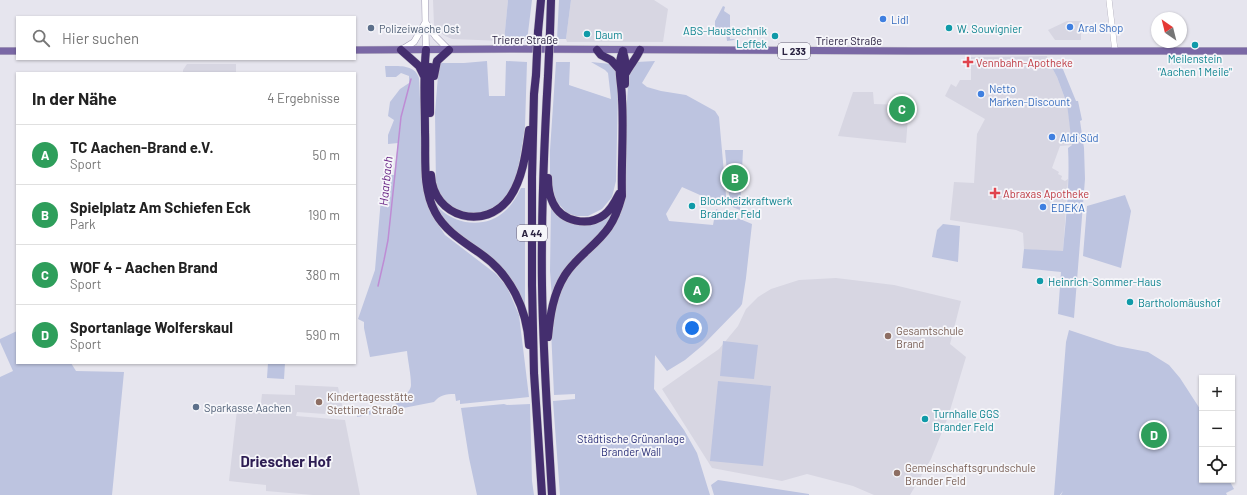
<!DOCTYPE html>
<html lang="de">
<meta charset="utf-8">
<style>
:root{--surface:#fff;--page:#f6f6f6;--text:#222;--muted:#767676;--line:#e0e0e0;--accent:#4a813c}
body{margin:0;font-family:Barlow,sans-serif;background:var(--page);color:var(--text)}
.controls{position:absolute;right:12px;bottom:12px;display:grid;overflow:hidden;border-radius:0px;box-shadow:0 1px 3px #0004}
.controls button{width:36px;height:36px;display:grid;place-items:center;padding:0;border:0;border-bottom:1px solid var(--line);background:var(--surface);color:var(--text);font:20px sans-serif}
.compass{position:absolute;left:1151px;top:12px;width:36px;height:36px;border-radius:50%;background:var(--surface);box-shadow:0 1px 3px #0004;rotate:325deg}
.you{position:absolute;left:692px;top:328px;width:14px;height:14px;margin:-10px;border:3px solid #fff;border-radius:50%;background:#1a73e8;box-shadow:0 0 0 6px #1a73e833}
.badge{display:grid;place-items:center;width:26px;height:26px;border-radius:50%;background:var(--accent);color:#fff;font-size:13px;font-weight:700}
.pin{position:absolute;translate:-50% -50%;border:2px solid #fff;box-shadow:0 1px 4px #0006}
.list{margin:0;padding:0;list-style:none}
h2{display:flex;justify-content:space-between;align-items:center;height:52px;margin:0;padding:0 16px;font-size:17px}
h2 small{font-size:13px;font-weight:400;color:var(--muted)}
.list li{display:grid;grid-template-columns:26px 1fr auto;gap:12px;align-items:center;box-sizing:border-box;height:60px;padding:0 16px;border-top:1px solid var(--line)}
.list b{display:block;font-size:15px;white-space:nowrap}
.list p{margin:0;font-size:13px;white-space:nowrap;color:var(--muted)}
.list em{font-size:13px;font-style:normal;color:var(--muted)}
.icon{flex:none;width:22px;height:22px;fill:none;stroke:currentColor;stroke-width:2;stroke-linecap:round;stroke-linejoin:round}
.map{position:relative;flex:none;width:1247px;height:495px;overflow:hidden}
.search{position:absolute;background:var(--surface);box-shadow:0 1px 3px #0004;left:16px;top:16px;width:340px;height:44px;display:flex;align-items:center;gap:10px;box-sizing:border-box;padding:0 14px;border-radius:0px;color:var(--muted);font-size:15px}
.panel{position:absolute;background:var(--surface);box-shadow:0 1px 3px #0004;left:16px;top:72px;width:340px;height:292px;border-radius:0px}
.map>svg:first-child{display:block}
</style>
<div class="map">
<svg width="1247" height="495" viewBox="0 0 1247 495">
<rect width="100%" height="100%" fill="#e6e5ee"/>
<!-- built -->
<path fill="#d7d6e2" d="M433,0H508L504,41L452,39L445,36L438,31L434,25Z
M571,0H654L668,9L663,42H567L566,39Z
M1067,21H1081V40H1055L1048,30Z
M1047,56L1049,62L1057,77L1067,104L1073,145L1060,146L1052,168L1059,172L1058,174L1062,176L1061,179L1065,181L1068,179L1063,252L1024,249L1023,233L1016,230L950,220L954,182L974,183L977,134L985,119L945,96L951,84L956,87L960,80H971V57Z
M187,64H236V73H183V70Z
M853,92H873L874,104L909,105L906,143L838,136Z
M836,278L894,285L961,301L950,344L966,357L948,417L931,459L910,495H874L853,486L807,474L782,481L712,468L662,389L719,349L738,326L746,309L758,297L771,289L799,280Z
M295,385L338,387L343,409H326L325,414L297,412L296,416L345,420L360,495H313L266,491V485L229,481L237,410L260,412L262,394L295,395Z"/>
<!-- green -->
<path fill="#bdc4e0" d="M508,0H532L527,41H504Z
M559,0H571L566,39H557Z
M723,6L725,7L724,11L730,15V39H735L734,40L727,41L726,31L715,32V21Z
M487,61L489,96H505L506,61L527,62L525,127L519,164L514,184L501,204L479,214L459,213L442,199L436,186L435,113L439,63H464Z
M655,61L642,83L647,87L661,91L686,95L715,111L719,117L727,207L682,187L666,214L669,221L713,225L716,209L752,224L746,278L742,304L740,307L703,345L685,360L667,371L655,355L654,389L684,430L697,453L710,495H560L553,401L575,399V394L554,395L551,330L557,299L568,276L620,211L629,70L637,62Z
M556,62H570L569,85L611,99L608,73L605,70L591,62L611,64L617,71L618,92L616,181L612,197L602,209L588,216H576L567,213L557,202L550,182V150Z
M1049,62H1060L1076,101H1078L1082,120L1080,121L1084,148L1085,179L1074,318L1058,314L1061,272L1022,268L1024,249L1063,251C1066,217 1070,183 1068,148L1072,145L1067,104L1057,77Z
M385,66C398,66 415,64 419,78L424,185L430,212L445,235L496,274L507,287L519,315L529,397L460,404V400L456,401L455,394C445,394 440,395 434,402L357,417V412C374,410 393,410 405,396C408,392 411,389 411,385C411,374 408,362 407,351L370,357L364,328V322L358,319L375,270L383,174L394,175L398,143L388,144V135L394,120L388,116L390,102L400,89L409,83V76L401,73L396,77H386Z
M725,150H743L740,210L730,206Z
M521,188H525V309L517,291L445,224L431,196C434,200 437,205 440,209C458,226 487,228 505,211C512,205 517,196 521,188Z
M1125,195L1131,211L1121,268L1083,256L1087,206Z
M551,205L583,224L616,205L609,223L574,261L552,298L550,271Z
M943,224L960,226L958,262L932,257L937,230Z
M1069,330L1117,346L1148,352L1169,365L1180,378L1202,412V480H1229L1234,489L1226,493L1227,495H1061L1063,491L1060,495H1054L1066,342Z
M17,331V363H71L76,371L124,372L112,495H0V377L13,371L0,342V339Z
M723,341L758,345L754,379L720,376Z
M268,363H285L284,379L267,378Z
M718,381L771,386L763,466L710,461Z
M504,404L507,405L530,404L532,481L534,495H477L469,458L461,408Z
M718,480L809,494V495H714L711,485Z"/>
<g fill="none" stroke-linecap="round" stroke-linejoin="round">
<!-- stream -->
<path stroke="#be8cd4" stroke-width="1.5" d="M378,286L384,260L388,240L401,117L411,79"/>
<!-- tertiary casing -->
<g stroke="#a39fb0" stroke-width="6">
<path id="tertiary" d="M1109,0L1115,51"/>
</g>
<!-- secondary casing -->
<g stroke="#a29db5" stroke-width="7">
<path id="secondary" d="M425,0L426,50
M426,23L436,37L449,50
M401,50L414,42L425,23"/>
</g>
<!-- primary casing -->
<g stroke="#c4c1ca" stroke-width="8">
<path id="primary" d="M355,50L514,49L912,51H1247
M0,51H17"/>
</g>
<!-- motorway casing -->
<g stroke="#c4c1ca" stroke-width="9">
<path id="motorway" d="M538,32L541,0
M550,32L551,0
M401,50L419,66L424,76
M426,50C423,77 425,104 425,132C426,158 422,188 435,212C445,231 464,242 481,254C511,275 527,309 529,345
M597,50L601,55L611,60L619,69
M623,51L625,60V84
M430,67V113
M626,73C630,65 636,59 640,50
M536,75L534,94L532,177V285L534,373L542,495
M434,76L437,61L449,50
M548,76C544,146 541,216 542,285C543,355 548,425 552,495
M431,175C433,218 486,232 510,197C523,178 526,152 529,130
M548,178C548,186 549,195 553,203C562,222 588,227 604,215C611,210 615,202 619,194
M548,337C550,316 553,294 565,275C577,256 597,245 609,227C616,217 619,207 622,196C621,164 624,131 622,99C622,83 616,67 623,51"/>
</g>
<!-- tertiary -->
<use href="#tertiary" stroke="#fff" stroke-width="5.5"/>
<!-- secondary -->
<use href="#secondary" stroke="#fff" stroke-width="6"/>
<!-- primary -->
<use href="#primary" stroke="#7a68a5" stroke-width="7"/>
<!-- motorway -->
<use href="#motorway" stroke="#442e6e" stroke-width="8"/>
<!-- motorway-bridge casing -->
<g stroke="#c4c1ca" stroke-width="9" stroke-linecap="butt">
<path id="motorway-bridge" d="M536,75L538,32
M548,76L550,32"/>
</g>
<!-- motorway-bridge -->
<use href="#motorway-bridge" stroke="#442e6e" stroke-width="8"/>
</g>
<!-- markers -->
<g fill="#3f7fe0" stroke="#f6f6fa" stroke-width="1.5">
<circle cx="883" cy="19" r="4"/>
<circle cx="1070" cy="27" r="4"/>
<circle cx="981" cy="94" r="4"/>
<circle cx="1052" cy="137" r="4"/>
<circle cx="1043" cy="207" r="4"/>
</g>
<g fill="#5c6f8a" stroke="#f6f6fa" stroke-width="1.5">
<circle cx="371" cy="28" r="4"/>
<circle cx="196" cy="407" r="4"/>
</g>
<g fill="#0f9aa8" stroke="#f6f6fa" stroke-width="1.5">
<circle cx="949" cy="28" r="4"/>
<circle cx="587" cy="34" r="4"/>
<circle cx="775" cy="36" r="4"/>
<circle cx="1195" cy="45" r="4"/>
<circle cx="692" cy="206" r="4"/>
<circle cx="1040" cy="281" r="4"/>
<circle cx="1130" cy="302" r="4"/>
<circle cx="925" cy="419" r="4"/>
</g>
<g fill="#e0444e" stroke="#f6f6fa" stroke-width="1.5">
<path d="M966 56h4v4h4v4h-4v4h-4v-4h-4v-4h4z"/>
<path d="M993 187h4v4h4v4h-4v4h-4v-4h-4v-4h4z"/>
</g>
<g fill="#8d6e63" stroke="#f6f6fa" stroke-width="1.5">
<circle cx="888" cy="336" r="4"/>
<circle cx="319" cy="402" r="4"/>
<circle cx="897" cy="473" r="4"/>
</g>
<g text-anchor="middle" dominant-baseline="central" stroke-width="3.5" stroke-linejoin="round" paint-order="stroke">
<!-- shield labels -->
<g fill="#f6f6fa" stroke="#686278" stroke-width="1">
<rect x="778" y="43" width="32" height="16" rx="3"/>
<rect x="517" y="225" width="30" height="16" rx="3"/>
</g>
<g font-size="10" font-weight="bold" fill="#2b2341">
<text x="794" y="51">L 233</text>
<text x="532" y="233">A 44</text>
</g>
<!-- shop labels -->
<g font-size="11" fill="#366cbe" stroke="#f6f6fa" text-anchor="start">
<text x="891" y="19">Lidl</text>
<text x="1078" y="27">Aral Shop</text>
<text x="989" y="88">Netto<tspan x="989" dy="13">Marken-Discount</tspan></text>
<text x="1060" y="137">Aldi Süd</text>
<text x="1051" y="207">EDEKA</text>
</g>
<!-- service labels -->
<g font-size="11" fill="#4e5e75" stroke="#f6f6fa" text-anchor="start">
<text x="379" y="28">Polizeiwache Ost</text>
<text x="204" y="407">Sparkasse Aachen</text>
</g>
<!-- culture labels -->
<g font-size="11" fill="#0d838f" stroke="#f6f6fa" text-anchor="start">
<text x="957" y="28">W. Souvignier</text>
<text x="767" y="30" text-anchor="end">ABS-Haustechnik<tspan x="767" dy="13">Leffek</tspan></text>
<text x="595" y="34">Daum</text>
<text x="1195" y="58" text-anchor="middle">Meilenstein<tspan x="1195" dy="13">"Aachen 1 Meile"</tspan></text>
<text x="700" y="200">Blockheizkraftwerk<tspan x="700" dy="13">Brander Feld</tspan></text>
<text x="1048" y="281">Heinrich-Sommer-Haus</text>
<text x="1138" y="302">Bartholomäushof</text>
<text x="933" y="413">Turnhalle GGS<tspan x="933" dy="13">Brander Feld</tspan></text>
</g>
<!-- street labels -->
<g font-size="11" fill="#2b2341" stroke="#f6f6fa">
<text x="525" y="39">Trierer Straße</text>
<text x="849" y="40">Trierer Straße</text>
</g>
<!-- health labels -->
<g font-size="11" fill="#be3a42" stroke="#f6f6fa" text-anchor="start">
<text x="976" y="62">Vennbahn-Apotheke</text>
<text x="1003" y="193">Abraxas Apotheke</text>
</g>
<!-- education labels -->
<g font-size="11" fill="#785e54" stroke="#f6f6fa" text-anchor="start">
<text x="896" y="330">Gesamtschule<tspan x="896" dy="13">Brand</tspan></text>
<text x="327" y="396">Kindertagesstätte<tspan x="327" dy="13">Stettiner Straße</tspan></text>
<text x="905" y="467">Gemeinschaftsgrundschule<tspan x="905" dy="13">Brander Feld</tspan></text>
</g>
<!-- park labels -->
<g font-size="11" fill="#2c3179" stroke="#f6f6fa">
<text x="631" y="438">Städtische Grünanlage<tspan x="631" dy="13">Brander Wall</tspan></text>
</g>
<!-- water labels -->
<g font-size="12" font-style="italic" fill="#621b7f" stroke="#f6f6fa">
<text transform="translate(385 181) rotate(-84)">Haarbach</text>
</g>
<!-- district labels -->
<g font-size="15" font-weight="bold" fill="#2e1e54" stroke="#f6f6fa">
<text x="286" y="461">Driescher Hof</text>
</g>
</g>
</svg>
<div class="controls">
<button>+</button>
<button>−</button>
<button><svg class="icon" aria-label="locate" viewBox="0 0 24 24"><circle cx="12" cy="12" r="6"/><path d="M12 2v4M12 18v4M2 12h4M18 12h4"/></svg></button>
</div>
<svg class="compass" viewBox="-18 -18 36 36"><path d="M0-13l5 13h-10z" fill="#e53935"/><path d="M0 13l5-13h-10z" fill="#767676"/></svg>
<div class="you"></div>
<div class="pin badge" style="left:697px;top:290px;background:#2e9e5b">A</div>
<div class="pin badge" style="left:735px;top:178px;background:#2e9e5b">B</div>
<div class="pin badge" style="left:902px;top:109px;background:#2e9e5b">C</div>
<div class="pin badge" style="left:1154px;top:435px;background:#2e9e5b">D</div>
<div class="search"><svg class="icon" aria-label="search" viewBox="0 0 24 24"><circle cx="10" cy="10" r="6"/><path d="M15 15l6 6"/></svg>Hier suchen</div>
<section class="panel">
<h2>In der Nähe<small>4 Ergebnisse</small></h2>
<ul class="list">
<li><span class="badge" style="background:#2e9e5b">A</span><div><b>TC Aachen-Brand e.V.</b><p>Sport</p></div><em>50 m</em></li>
<li><span class="badge" style="background:#2e9e5b">B</span><div><b>Spielplatz Am Schiefen Eck</b><p>Park</p></div><em>190 m</em></li>
<li><span class="badge" style="background:#2e9e5b">C</span><div><b>WOF 4 - Aachen Brand</b><p>Sport</p></div><em>380 m</em></li>
<li><span class="badge" style="background:#2e9e5b">D</span><div><b>Sportanlage Wolferskaul</b><p>Sport</p></div><em>590 m</em></li>
</ul>
</section>
</div>
